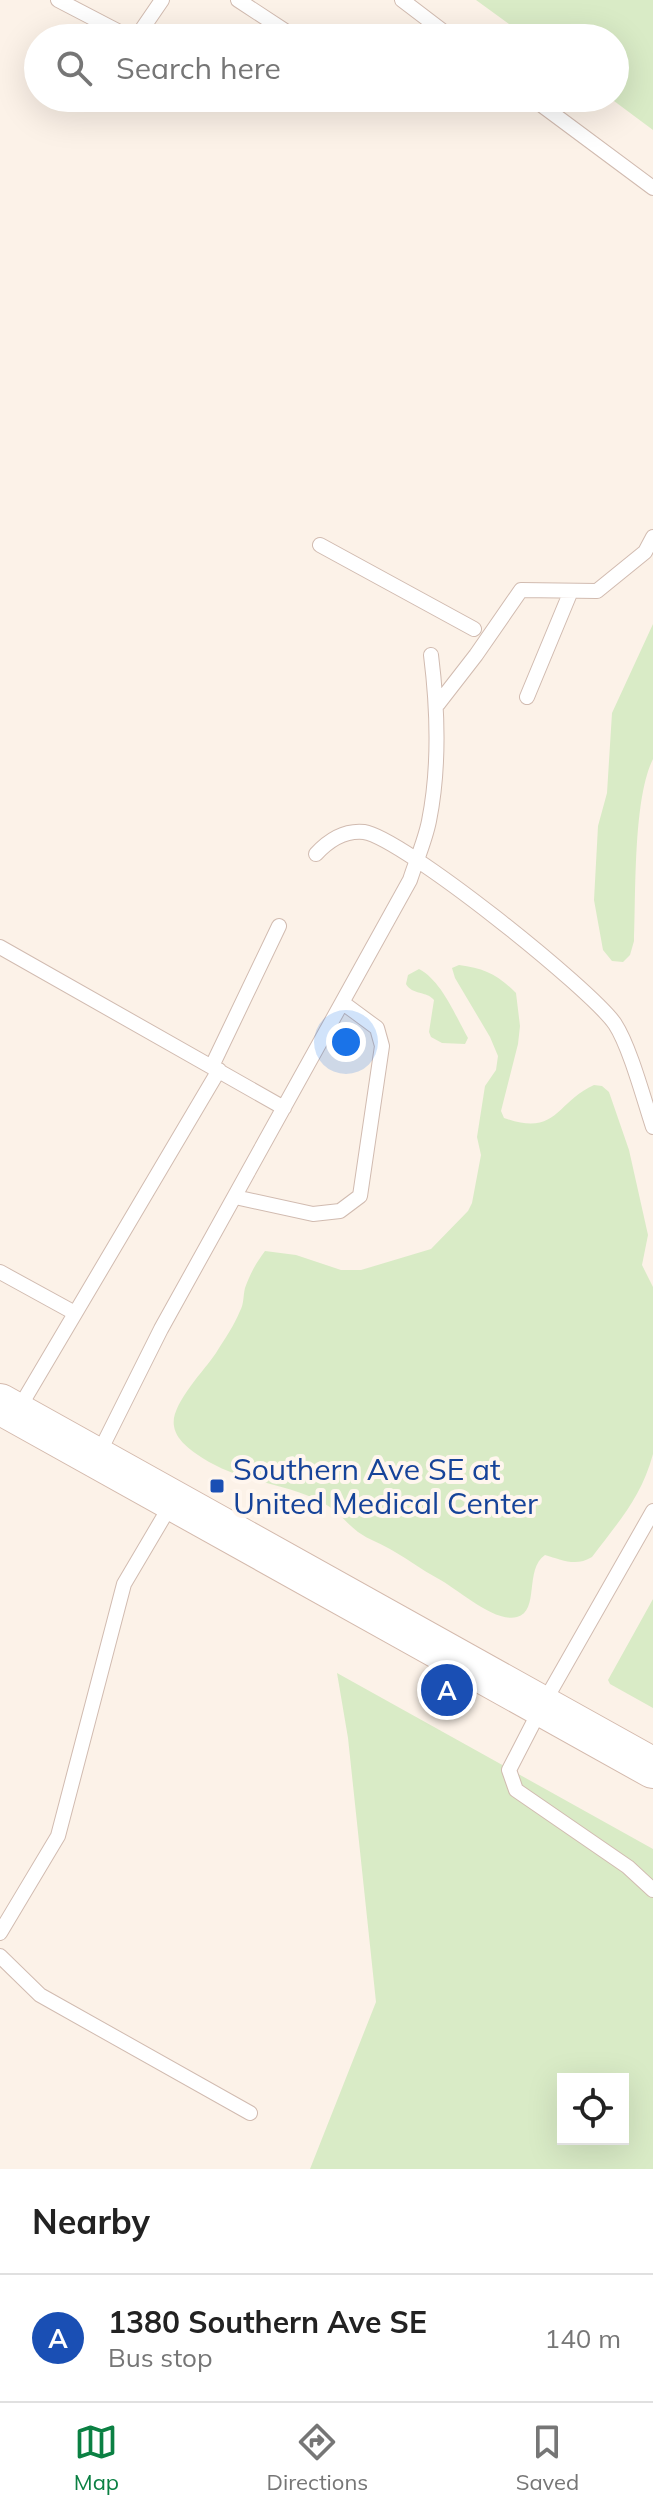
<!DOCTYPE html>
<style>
:root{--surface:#fff;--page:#f2f2f2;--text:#222;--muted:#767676;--line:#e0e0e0;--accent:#0b8043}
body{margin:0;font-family:Mulish,sans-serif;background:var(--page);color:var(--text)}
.controls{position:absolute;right:24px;bottom:24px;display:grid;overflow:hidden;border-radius:0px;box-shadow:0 8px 32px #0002}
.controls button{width:72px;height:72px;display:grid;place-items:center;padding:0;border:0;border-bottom:2px solid var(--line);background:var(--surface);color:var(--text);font:40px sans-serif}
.you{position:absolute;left:346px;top:1042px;width:28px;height:28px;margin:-20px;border:6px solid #fff;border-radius:50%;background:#1a73e8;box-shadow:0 0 0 12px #1a73e833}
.badge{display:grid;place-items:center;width:52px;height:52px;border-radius:50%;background:var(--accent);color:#fff;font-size:26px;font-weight:700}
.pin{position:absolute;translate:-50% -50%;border:4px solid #fff;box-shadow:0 2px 8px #0006}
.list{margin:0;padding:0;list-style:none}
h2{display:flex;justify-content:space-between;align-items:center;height:104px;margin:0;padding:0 32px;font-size:34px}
h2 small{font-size:26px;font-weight:400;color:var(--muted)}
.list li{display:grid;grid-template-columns:52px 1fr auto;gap:24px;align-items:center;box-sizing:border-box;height:128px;padding:0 32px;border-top:2px solid var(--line)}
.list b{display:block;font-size:30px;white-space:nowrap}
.list p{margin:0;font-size:26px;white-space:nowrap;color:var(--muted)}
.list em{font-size:26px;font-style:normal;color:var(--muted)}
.icon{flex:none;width:44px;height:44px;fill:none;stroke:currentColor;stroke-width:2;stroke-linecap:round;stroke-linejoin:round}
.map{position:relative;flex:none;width:653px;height:2169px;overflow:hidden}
.search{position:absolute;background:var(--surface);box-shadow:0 8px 32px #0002;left:24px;right:24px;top:24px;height:88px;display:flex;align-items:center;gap:20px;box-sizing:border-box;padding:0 28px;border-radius:44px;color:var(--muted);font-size:30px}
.sheet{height:232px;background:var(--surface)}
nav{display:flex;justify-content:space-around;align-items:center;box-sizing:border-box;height:112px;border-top:2px solid var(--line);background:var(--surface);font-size:22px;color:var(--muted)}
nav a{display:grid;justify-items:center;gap:4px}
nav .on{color:var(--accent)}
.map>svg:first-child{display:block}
</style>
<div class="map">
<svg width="653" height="2169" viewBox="0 0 653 2169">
<rect width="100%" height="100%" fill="#fcf2e8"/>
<!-- green -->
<path fill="#d9ebc6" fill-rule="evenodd" d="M476,0H653V130L610,98H615V38H528Z
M653,624V759C633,799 636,894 634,941L630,955L623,962L612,961L603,950L594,900L598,826L607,793L612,713Z
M459,965C484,968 498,975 516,993L520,1026L518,1044L501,1111L504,1118C557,1137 555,1103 594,1085L602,1086L609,1092L629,1150L648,1235L642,1265L653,1287V1454C641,1498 619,1521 592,1557C576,1567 562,1560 545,1555C524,1569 540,1611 517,1617C493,1623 457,1588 437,1578C422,1570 409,1560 395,1552C383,1544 369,1540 358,1532C346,1523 338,1511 325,1504C290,1484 247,1483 211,1463C197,1455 176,1442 174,1426C170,1405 204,1371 216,1353C224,1340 234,1326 240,1311C244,1304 243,1296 245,1288C250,1274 256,1263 265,1251L296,1255L341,1270H361L431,1249L468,1211L472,1203L481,1155L477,1137L485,1086L496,1070L498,1056L490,1037L455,978L452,968Z
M419,969C442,981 456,1017 468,1038L465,1044L442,1043L431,1037L429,1032L434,1000C427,991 412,995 406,984L408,975Z
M653,1599V1708L610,1684L608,1680Z
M337,1673L653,1849V2169H310L376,2002L348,1738ZM563,2079H623V2139H563Z"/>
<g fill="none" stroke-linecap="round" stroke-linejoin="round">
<!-- service casing -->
<g stroke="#d1bbb0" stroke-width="16">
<path id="service" d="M58,0L131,38
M238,0L296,38
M402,0L452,38
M136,38L162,0
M532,98L653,188
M320,545L474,629
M527,697L571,591
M438,704L476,655L521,590L597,591L645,552L653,537
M316,854C328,841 344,830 364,832C403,838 591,989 615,1024C630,1047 644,1100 653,1127
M0,947L284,1108
M212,1066L279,926
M235,1197L313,1214L340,1211L360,1196L382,1046L377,1028L343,1003
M0,1272L73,1312
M18,1410L219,1070
M97,1457L161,1329L410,880C416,861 425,841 429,821C440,766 438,711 431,655
M653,1511L542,1706L509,1770L516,1790L628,1867L653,1890
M0,1933L58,1836L124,1584L173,1501
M0,1956L40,1995L250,2113"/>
</g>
<!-- secondary casing -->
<g stroke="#d4baad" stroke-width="42">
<path id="secondary" d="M0,1404L653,1768"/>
</g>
<!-- service -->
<use href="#service" stroke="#fff" stroke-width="14"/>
<!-- secondary -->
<use href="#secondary" stroke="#fff" stroke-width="40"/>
</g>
<!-- markers -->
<rect fill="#1a4fb4" stroke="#fff6ee" stroke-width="3" x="209" y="1478" width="16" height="16" rx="4"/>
<g text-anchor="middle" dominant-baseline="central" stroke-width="8" stroke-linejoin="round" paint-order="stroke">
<!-- transit labels -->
<g font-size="30" fill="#164399" stroke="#fff6ee" text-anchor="start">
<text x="233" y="1469">Southern Ave SE at<tspan x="233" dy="34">United Medical Center</tspan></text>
</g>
</g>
</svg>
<div class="controls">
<button><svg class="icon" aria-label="locate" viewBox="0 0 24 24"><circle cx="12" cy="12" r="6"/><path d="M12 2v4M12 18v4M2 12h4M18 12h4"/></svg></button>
</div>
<div class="you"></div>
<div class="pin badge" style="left:447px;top:1690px;background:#1a4fb4">A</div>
<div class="search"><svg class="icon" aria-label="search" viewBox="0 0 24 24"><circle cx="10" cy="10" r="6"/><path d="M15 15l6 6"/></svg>Search here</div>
</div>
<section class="sheet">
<h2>Nearby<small></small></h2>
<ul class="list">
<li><span class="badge" style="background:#1a4fb4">A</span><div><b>1380 Southern Ave SE</b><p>Bus stop</p></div><em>140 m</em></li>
</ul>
</section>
<nav>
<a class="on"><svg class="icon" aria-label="map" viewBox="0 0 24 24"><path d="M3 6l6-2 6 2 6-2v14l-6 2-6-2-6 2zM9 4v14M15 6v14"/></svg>Map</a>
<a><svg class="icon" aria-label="directions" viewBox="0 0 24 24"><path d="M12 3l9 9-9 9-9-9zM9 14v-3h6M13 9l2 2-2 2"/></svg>Directions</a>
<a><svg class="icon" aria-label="saved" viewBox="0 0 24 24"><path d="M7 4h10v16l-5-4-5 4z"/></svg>Saved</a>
</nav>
